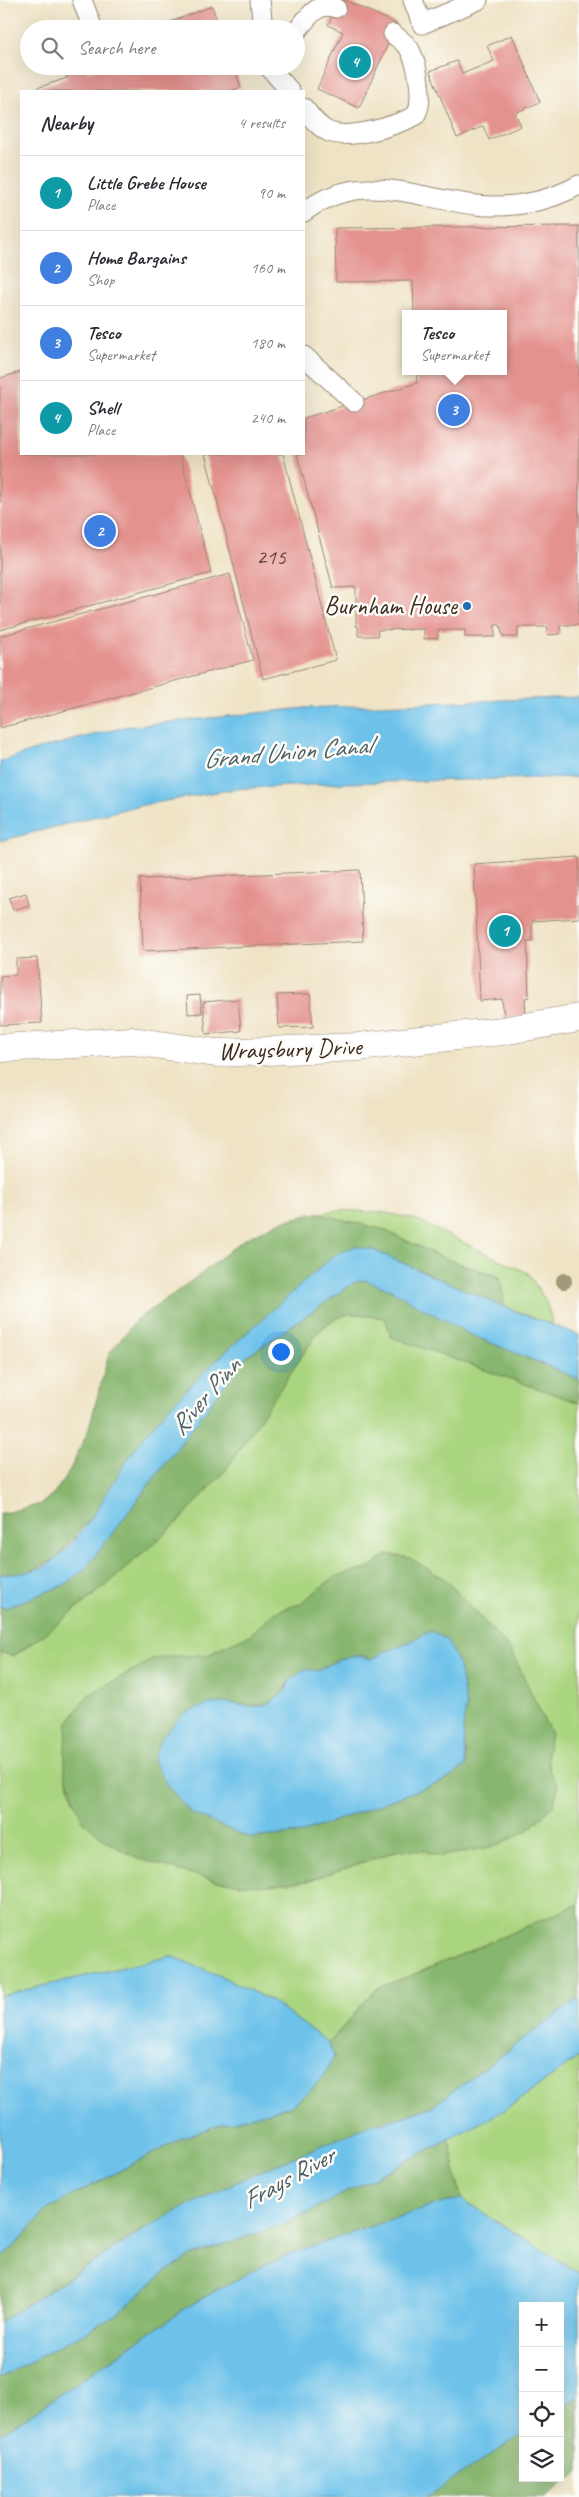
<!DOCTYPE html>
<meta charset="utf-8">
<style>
:root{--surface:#fff;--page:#f7f7f7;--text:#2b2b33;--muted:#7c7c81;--line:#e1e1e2;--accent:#0f766e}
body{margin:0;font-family:Caveat,sans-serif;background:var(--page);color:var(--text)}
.controls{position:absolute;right:15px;bottom:15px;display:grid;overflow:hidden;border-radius:0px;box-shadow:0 5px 20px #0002}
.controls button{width:45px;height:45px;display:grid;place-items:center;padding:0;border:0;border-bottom:1px solid var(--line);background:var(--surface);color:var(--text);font:25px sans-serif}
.you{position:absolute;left:280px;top:1351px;width:18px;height:18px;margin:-12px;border:4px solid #fff;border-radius:50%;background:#1a73e8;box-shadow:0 0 0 8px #1a73e833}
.badge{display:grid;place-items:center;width:32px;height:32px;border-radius:50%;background:var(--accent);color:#fff;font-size:16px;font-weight:700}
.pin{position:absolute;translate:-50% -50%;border:2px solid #fff;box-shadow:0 1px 5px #0006}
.popup{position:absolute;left:402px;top:310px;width:105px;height:65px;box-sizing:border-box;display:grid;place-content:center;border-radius:0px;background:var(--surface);filter:drop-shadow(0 1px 4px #0005);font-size:16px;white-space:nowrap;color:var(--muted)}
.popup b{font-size:19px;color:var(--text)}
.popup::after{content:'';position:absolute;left:50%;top:100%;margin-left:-10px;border:10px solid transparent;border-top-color:var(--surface)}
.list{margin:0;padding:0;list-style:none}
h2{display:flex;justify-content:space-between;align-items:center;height:65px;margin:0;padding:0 20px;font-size:21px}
h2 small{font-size:16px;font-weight:400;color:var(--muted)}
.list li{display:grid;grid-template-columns:32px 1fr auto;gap:15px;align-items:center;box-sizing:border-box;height:75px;padding:0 20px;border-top:1px solid var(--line)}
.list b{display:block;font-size:19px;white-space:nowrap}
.list p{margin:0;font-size:16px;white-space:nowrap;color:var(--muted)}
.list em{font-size:16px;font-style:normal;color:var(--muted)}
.icon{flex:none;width:28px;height:28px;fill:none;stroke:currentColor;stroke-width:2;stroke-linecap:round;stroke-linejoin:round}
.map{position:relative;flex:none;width:579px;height:2497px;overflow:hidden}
.search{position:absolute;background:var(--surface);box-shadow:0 5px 20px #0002;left:20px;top:20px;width:285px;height:55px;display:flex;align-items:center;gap:12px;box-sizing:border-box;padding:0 18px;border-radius:28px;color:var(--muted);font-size:19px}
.panel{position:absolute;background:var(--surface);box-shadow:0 5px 20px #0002;left:20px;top:90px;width:285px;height:365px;border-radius:0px}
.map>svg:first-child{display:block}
</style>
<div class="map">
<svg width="579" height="2497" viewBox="0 0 579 2497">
<rect width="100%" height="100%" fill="#fdfcf7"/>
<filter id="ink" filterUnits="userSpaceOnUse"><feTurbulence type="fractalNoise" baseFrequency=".02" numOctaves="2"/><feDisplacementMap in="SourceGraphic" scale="10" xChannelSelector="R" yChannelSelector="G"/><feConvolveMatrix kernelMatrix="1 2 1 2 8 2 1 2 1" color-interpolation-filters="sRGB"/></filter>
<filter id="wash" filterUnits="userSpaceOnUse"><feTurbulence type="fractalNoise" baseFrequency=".0096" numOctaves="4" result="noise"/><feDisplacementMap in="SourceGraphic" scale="20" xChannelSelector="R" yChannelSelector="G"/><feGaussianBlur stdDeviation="1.12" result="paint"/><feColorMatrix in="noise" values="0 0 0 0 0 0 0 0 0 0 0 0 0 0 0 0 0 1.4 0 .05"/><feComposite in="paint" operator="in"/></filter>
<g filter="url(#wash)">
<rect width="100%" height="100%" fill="#efe3c5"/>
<!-- green -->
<path fill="#aad580" stroke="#72804f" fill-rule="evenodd" d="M341,1210L386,1213L414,1219L528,1273L546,1301L553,1325L505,1307L500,1277L436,1255L384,1230L316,1213Z
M349,1313L385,1318L392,1337L579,1403V1904L420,1972L376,1989L329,2043L271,2001L223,1977L171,1956L0,1996V1652L14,1656L46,1633L110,1582L180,1520L225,1471L318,1332L331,1321ZM388,1554L470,1606L510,1649L551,1734L547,1753L549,1770L558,1787L495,1846L442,1856L424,1851L399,1850L307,1881H216L140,1859L107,1842L73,1799L65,1773L68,1722L176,1656L208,1655L224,1646L250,1635L273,1614L301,1603L336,1576L368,1569Z
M579,2057V2273L461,2199L449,2139L505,2110Z"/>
<!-- forest -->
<path fill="#87b66e" stroke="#617046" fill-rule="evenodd" d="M316,1213L384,1230L436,1255L500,1278L505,1307L373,1250L333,1256L203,1374L149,1430L94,1514L56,1559L23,1574H0V1514L41,1504L55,1492L69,1472L88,1431L109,1354L136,1320L197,1277L243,1240L279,1222Z
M365,1280L391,1290L469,1334L579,1379V1403L391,1337L385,1318C351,1313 346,1308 318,1332L225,1471L180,1520L110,1582L46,1633L13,1656L0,1652V1606L5,1608L64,1585L85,1569L247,1356L355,1282Z
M388,1554L410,1558L446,1580L510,1649L551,1734L547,1753L549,1770L558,1787L553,1806L528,1830L495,1846L442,1856L424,1851L399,1850L307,1881L260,1886L216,1881L140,1859L107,1842L82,1820L65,1774V1747L68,1722L89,1694L154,1659L176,1656L208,1655L224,1646L250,1635L273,1613L301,1603L336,1576L368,1569ZM431,1631L466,1706L463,1729L466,1766L448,1779L302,1833L251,1838L231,1703C258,1708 278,1707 290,1680C299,1677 308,1675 317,1672C336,1665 349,1649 371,1659C377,1657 383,1651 389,1650C404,1646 417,1638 431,1631Z
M579,1904V1998L433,2106L400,2118L373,2124L249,2176L137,2233L0,2322V2261L49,2208L182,2138L218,2125L334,2057L329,2043L376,1989L420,1972Z
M449,2139L461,2199L435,2205L292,2253L252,2271L194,2303L0,2435V2378L115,2316L159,2277L190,2256L287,2223Z
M579,2397V2472L544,2497H423L523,2433V2478H560V2409Z"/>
<!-- water -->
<path fill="#6ec2ea" stroke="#547684" d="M579,697V777L345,783L234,789L132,807L0,841V762L35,750L124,727L305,708Z
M355,1246L373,1250L497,1304L579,1335V1379L469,1334L391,1290L365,1280L355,1282L247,1356L85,1569L64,1585L5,1608L0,1607V1574C19,1575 42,1571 57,1558C97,1523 117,1467 150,1429C205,1365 271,1313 333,1256Z
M431,1631L447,1640L459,1666L466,1706L463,1729L466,1766L448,1779L302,1833L251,1838L192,1814L166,1784L153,1759L161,1739L183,1714L208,1704L231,1703L250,1707L266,1705L285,1692L290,1680L305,1669L318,1671C336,1661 351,1650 371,1659C377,1657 383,1651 389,1650C405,1646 416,1638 431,1631Z
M171,1956L223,1977L271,2001L329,2043L334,2057L325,2074L309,2092L288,2107L218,2125L182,2138L49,2208L0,2261V1996Z
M579,1998V2057L505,2110L287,2223L190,2256L159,2277L115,2316L0,2378V2322L158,2221L249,2176L373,2124L400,2118L433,2106Z
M461,2199L579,2273V2397L560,2409V2306H523V2434L427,2497H0V2435L194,2303L252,2271L292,2253L435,2205Z"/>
<g id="blocks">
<!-- building -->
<path fill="#e4928e" d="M340,0H345L397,24L359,108L317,89L343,32L328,25Z
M212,6L220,29H152Z
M512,35L540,102L515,113L521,126L489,140L483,126L457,138L430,71L457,61L462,74L494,61L487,46Z
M72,66H85L87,71L105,66H234L241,87L231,91H38L37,88L67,78L64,69Z
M579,226V625H560V634L547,635L548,627H518V637H503L500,625H495V637H465V630H438V638L424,639V629L377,630L378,636H358V626H356V587L333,588L297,454H304V418L417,383L416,371H503V314H414L413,281L336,282L335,228Z
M21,372V454H180L211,573L0,630V378Z
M205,454H283L336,660L263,679Z
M230,574L253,660L0,728V636Z
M579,857V918L532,921V941H527L529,997L525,998L526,1016L504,1018L502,999L480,1001L474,864Z
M360,870L363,941L143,951L140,879Z
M26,893L29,905L13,910L9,898Z
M37,958L42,1023L0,1025V976L16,975V959Z
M310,994L313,1027L279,1028L277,995Z
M200,995L202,1013L188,1014L187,996Z
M238,999L241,1031L206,1034L203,1002Z"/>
</g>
</g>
<g filter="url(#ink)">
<use href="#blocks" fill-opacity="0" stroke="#958672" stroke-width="1"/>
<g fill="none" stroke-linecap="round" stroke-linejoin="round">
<!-- service casing -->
<g stroke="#958672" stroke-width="21">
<path id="service" d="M82,0L93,29
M260,0L263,29
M413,0L422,24L478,0
M296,32C307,19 317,0 336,8
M268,66L290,91
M304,108C311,117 318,127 329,132C351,140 394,126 415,116C425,102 418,66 410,50C406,43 399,39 393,34
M304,212C360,169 415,198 476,205C511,209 548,202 579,185
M304,356L354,402"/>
</g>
<!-- minor casing -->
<g stroke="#958672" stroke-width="29">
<path id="minor" d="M0,1048L132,1041L216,1053L358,1047L502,1031L579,1018"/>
</g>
<!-- service -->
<use href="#service" stroke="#fff" stroke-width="19"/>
<!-- minor -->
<use href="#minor" stroke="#fff" stroke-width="28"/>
</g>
<!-- trees -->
<circle fill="#9e9979" cx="564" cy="1281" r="8"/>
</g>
<!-- markers -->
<circle fill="#1f6fb2" stroke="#fdfcf7" stroke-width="2" cx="467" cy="606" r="5"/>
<g text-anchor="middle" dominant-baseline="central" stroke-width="5" stroke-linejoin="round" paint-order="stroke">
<!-- number labels -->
<g font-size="22" fill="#65443a">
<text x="271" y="557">215</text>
</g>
<!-- poi labels -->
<g font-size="25" fill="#3b2a1e" stroke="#fdfcf7" text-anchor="end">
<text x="457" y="606">Burnham House</text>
</g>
<!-- street labels -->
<g font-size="25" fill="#3b2a1e" stroke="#fdfcf7">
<text transform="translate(290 1049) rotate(-2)">Wraysbury Drive</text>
</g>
<!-- water labels -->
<g font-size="26" font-style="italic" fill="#4d5f65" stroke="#fdfcf7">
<text transform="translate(287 752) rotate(-5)">Grand Union Canal</text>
<text transform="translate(205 1396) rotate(-49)">River Pinn</text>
<text transform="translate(288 2178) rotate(-29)">Frays River</text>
</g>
</g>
</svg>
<div class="controls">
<button>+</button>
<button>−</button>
<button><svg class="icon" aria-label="locate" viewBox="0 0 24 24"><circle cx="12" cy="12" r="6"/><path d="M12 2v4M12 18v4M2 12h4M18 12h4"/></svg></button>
<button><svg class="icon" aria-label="layers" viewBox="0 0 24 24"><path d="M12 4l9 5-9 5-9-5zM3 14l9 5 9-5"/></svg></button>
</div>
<div class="you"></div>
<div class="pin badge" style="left:505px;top:931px;background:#0f9aa8">1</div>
<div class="pin badge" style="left:100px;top:531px;background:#3f7fe0">2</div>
<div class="pin badge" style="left:454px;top:410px;background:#3f7fe0">3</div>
<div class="popup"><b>Tesco</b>Supermarket</div>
<div class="pin badge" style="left:355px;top:62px;background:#0f9aa8">4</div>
<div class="search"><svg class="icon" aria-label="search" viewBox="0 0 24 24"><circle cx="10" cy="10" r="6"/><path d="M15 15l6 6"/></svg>Search here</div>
<section class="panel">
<h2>Nearby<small>4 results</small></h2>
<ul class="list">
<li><span class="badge" style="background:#0f9aa8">1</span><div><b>Little Grebe House</b><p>Place</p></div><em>90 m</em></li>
<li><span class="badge" style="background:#3f7fe0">2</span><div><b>Home Bargains</b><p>Shop</p></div><em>160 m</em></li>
<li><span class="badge" style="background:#3f7fe0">3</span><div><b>Tesco</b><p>Supermarket</p></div><em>180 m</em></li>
<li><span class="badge" style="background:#0f9aa8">4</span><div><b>Shell</b><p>Place</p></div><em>240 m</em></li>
</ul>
</section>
</div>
